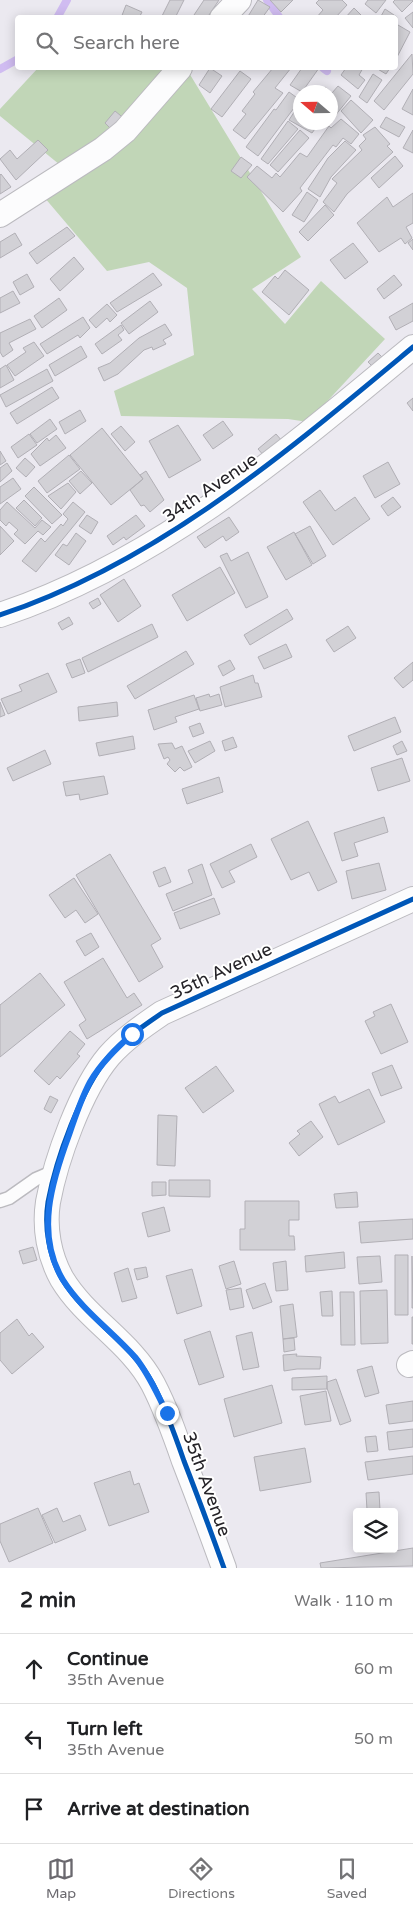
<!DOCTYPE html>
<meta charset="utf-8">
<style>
:root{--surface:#fff;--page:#f6f6f6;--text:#202124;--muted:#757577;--line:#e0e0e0;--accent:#6a686e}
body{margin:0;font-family:"Varela Round",sans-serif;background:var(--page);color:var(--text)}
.controls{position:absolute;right:15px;bottom:15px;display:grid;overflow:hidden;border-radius:5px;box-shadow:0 2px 12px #0003}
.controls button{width:45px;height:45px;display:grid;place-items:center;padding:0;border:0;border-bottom:1px solid var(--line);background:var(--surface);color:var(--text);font:25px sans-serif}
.compass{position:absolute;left:293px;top:85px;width:45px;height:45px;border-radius:50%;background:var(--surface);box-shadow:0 2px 12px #0003;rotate:290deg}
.stop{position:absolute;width:15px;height:15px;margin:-11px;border:4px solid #1a73e8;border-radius:50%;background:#fff}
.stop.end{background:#1a73e8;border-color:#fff;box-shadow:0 1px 5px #0008}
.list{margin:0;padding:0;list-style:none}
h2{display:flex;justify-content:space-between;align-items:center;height:65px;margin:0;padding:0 20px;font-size:21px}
h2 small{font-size:16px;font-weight:400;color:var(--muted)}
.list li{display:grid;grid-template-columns:32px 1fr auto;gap:15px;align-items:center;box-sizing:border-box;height:70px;padding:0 20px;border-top:1px solid var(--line)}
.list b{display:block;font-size:19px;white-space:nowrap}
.list p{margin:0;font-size:16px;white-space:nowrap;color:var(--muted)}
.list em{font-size:16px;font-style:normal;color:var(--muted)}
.icon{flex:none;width:28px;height:28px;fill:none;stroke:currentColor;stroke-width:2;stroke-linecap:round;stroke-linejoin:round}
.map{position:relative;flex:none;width:413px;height:1568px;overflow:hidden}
.search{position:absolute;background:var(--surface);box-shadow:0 2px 12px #0003;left:15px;right:15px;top:15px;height:55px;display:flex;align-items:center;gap:12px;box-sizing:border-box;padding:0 18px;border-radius:5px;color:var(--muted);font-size:19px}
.sheet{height:275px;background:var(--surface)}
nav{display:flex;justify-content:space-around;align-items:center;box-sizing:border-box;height:70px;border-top:1px solid var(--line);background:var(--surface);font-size:14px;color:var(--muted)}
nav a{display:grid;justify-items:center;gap:2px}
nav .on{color:var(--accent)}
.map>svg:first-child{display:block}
</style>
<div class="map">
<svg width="413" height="1568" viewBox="0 0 413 1568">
<rect width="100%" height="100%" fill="#ebe9f0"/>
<!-- green -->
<path fill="#c1d6b7" d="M38,68H186L301,257L252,289L285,324L321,281L385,339L308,422L288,419L121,416L114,391L194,355L187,288L149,262L107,271L44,197L65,169L0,116V109Z"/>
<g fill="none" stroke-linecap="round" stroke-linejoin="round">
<!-- stream -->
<path stroke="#d0bcf1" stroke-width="8" d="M267,0L280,18
M57,18L67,0
M323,68L327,71
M0,69L18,59"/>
</g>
<!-- building -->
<path fill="#d2d1d6" stroke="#b1afb5" d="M170,0H184L175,18H161Z
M204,0H219L207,18H192Z
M258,0L270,7L262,18H247Z
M270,0H293L281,12Z
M319,0H342L347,5L335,18H316L323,10L316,3Z
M368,0H386L376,13L365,4Z
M395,0H413V1L402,12L393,2Z
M126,5L142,12L139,18H121Z
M354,8L364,18H345Z
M385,9L397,17L396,19L380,18Z
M413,12V28L405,18Z
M398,25L410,32L396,59V29Z
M412,54L413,74L384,110L374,101Z
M210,68L222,76L210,93L199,85Z
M273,68H291L275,88L283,93L245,139L233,130L246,114L242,111L255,94L253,92Z
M302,68H319L302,92L290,85Z
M346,68H363L359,75L365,80L358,89L341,75Z
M376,68H390L386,74Z
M240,71L251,79L222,117L211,109Z
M373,74L382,80L367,103L359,97Z
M338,86L351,96L334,117L330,114V92H321L325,87L332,93Z
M413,89V115L402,109Z
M289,92L300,100L258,156L246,147L274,109L276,110Z
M351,100L373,120L361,133L341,111Z
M300,103V122H320L312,133L289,120Z
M115,111L126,120L114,132L105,123Z
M386,117L405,127L399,137L380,127Z
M341,119L359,134L351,144L343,138L336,147L333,145L300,188L302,191L283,212L247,177L257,166L272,178L276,173L280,177L300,153L307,157L329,126L331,128Z
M288,121L298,129L268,164L261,159Z
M375,127L390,144L387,146L393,152L347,194L334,212L323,202L337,183L332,179L362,150L359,146L366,139L363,135Z
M300,130L309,138L278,172L270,165Z
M413,130V153L403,148Z
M38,140L48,150L16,180L0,159L10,150L17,159Z
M345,141L356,150L331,177L320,197L308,189L328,158Z
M395,156L403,166L379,188L371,178Z
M241,157L252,165L241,178L231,171Z
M1,174L11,187L0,194V175Z
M307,192L318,200L304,222L292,215Z
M413,193V223L406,227L412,238L405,244L401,238L379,252L357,223L387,197L393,207Z
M325,205L334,215L308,241L299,232Z
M67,227L75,236L37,264L29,253Z
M15,233L22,245L0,258V242Z
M413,239V250L408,243Z
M353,243L368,262L345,279L330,260Z
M74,257L84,269L60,291L50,279Z
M285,270L309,290L289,315L262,292L275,276L278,279Z
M153,273L162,285L117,312L110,303Z
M27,274L34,287L20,295L13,282Z
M394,275L402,285L384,299L377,289Z
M13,291L20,303L0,313V298Z
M59,298L67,310L42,328L34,316Z
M150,301L158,312L129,334L121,323Z
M413,303V321L396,330L389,317Z
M107,304L117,315L110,322L107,318L96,328L89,320Z
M83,317L90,328L80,338L78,335L47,354L40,344Z
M30,319L36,329L9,343L13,350L3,357L0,352V333Z
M165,324L172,335L163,340L166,344L153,350L152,347L144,350L118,374L104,381L98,368L110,363L139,338Z
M121,325L124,330L118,335L122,340L102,354L95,344Z
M34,342L44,356L15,376L7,365L26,352L23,348Z
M81,346L87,357L55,376L49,365Z
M378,353L386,361L376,370L368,362Z
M6,365L14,380L0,388V369Z
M47,369L53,381L6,407L0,395Z
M52,387L59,398L17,424L10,413Z
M413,398V411L407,403Z
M80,410L86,421L65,434L59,422Z
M50,419L57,429L37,443L30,434Z
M223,421L233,435L213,449L203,435Z
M178,425L201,460L169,478L149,441Z
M121,426L135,442L125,451L111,434Z
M102,428L143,479L111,505L70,455Z
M29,434L37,445L18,458L11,447Z
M276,434L283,442L265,457L258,449Z
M56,435L66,448L40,466L31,454L47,438L49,441Z
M0,451L6,461L0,465Z
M69,455L80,469L47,493L38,481Z
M25,458L35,467L26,477L16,468Z
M388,462L400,484L375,498L363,476Z
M7,463L12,471L0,482V468Z
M81,471L92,483L80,494L69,481Z
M146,471L164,500L150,512L144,505L141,506L130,490L143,479L140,475Z
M13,478L21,489L0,504V487Z
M68,483L76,492L61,509L48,496Z
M34,487L62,515L52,524L25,496Z
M320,490L335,511L355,497L370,519L333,545L303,502Z
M393,497L401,507L388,516L381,506Z
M24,500L42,518L35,526L16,508Z
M7,502L35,528L42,520L51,527L43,535L38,531L25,544L14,534L18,530L9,522L6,526L0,520V510Z
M73,502L85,512L36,572L22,561L41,538L45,542L61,524L63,526L68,519L63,514Z
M87,515L98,522L91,534L79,526Z
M136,515L145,526L126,540L124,537L113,545L107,536Z
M229,517L239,532L226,541L223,536L205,548L197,537Z
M0,526L14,541L0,555Z
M310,526L326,556L313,564L295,534Z
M294,532L312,565L286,580L267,547Z
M76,533L86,541L69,565L55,555L63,544L67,546Z
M248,552L268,597L246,608L220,556L227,553L231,561Z
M220,567L235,593L187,621L172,595Z
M124,579L141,606L118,622L100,595Z
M98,598L101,604L93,609L89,603Z
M287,609L293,619L250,645L244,635Z
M69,617L73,624L62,630L58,623Z
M152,624L158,637L88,672L82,658Z
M348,626L356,638L334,652L326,640Z
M286,644L292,657L264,669L258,657Z
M186,651L194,664L135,699L127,686Z
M80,659L85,673L72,678L66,664Z
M230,660L235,669L223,676L218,666Z
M413,662V680L403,688L394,678Z
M48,673L57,692L8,714L1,699L22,691L19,685Z
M253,675L255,683H258L262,697L225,707L220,687Z
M209,694L210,697L219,694L222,705L200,711L196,698Z
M194,695L199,709L175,717L177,722L154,730L148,710Z
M0,702L5,715L0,717Z
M117,702L118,716L79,721L78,707Z
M395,717L401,732L354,751L348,736Z
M200,723L204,733L193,737L189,727Z
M133,736L135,749L99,756L96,743Z
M233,737L237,747L225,751L222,741Z
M210,741L215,751L195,763L188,751Z
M402,741L407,751L397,755L393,746Z
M172,743L175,749L182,746L192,767L184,771L180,767L175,772L167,764L170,760L168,757L164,759L158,744Z
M45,750L51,764L13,781L7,768Z
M402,758L410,781L378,791L371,768Z
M104,776L108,794L80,800L79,794L66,796L63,782Z
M219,777L223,792L187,804L182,789Z
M384,817L388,832L354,843L358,856L342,861L334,833Z
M308,821L337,882L318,891L309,872L291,880L271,839Z
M251,844L257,857L229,871L235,882L222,888L210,864Z
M110,854L161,939L151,945L163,967L139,982L76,875Z
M379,863L386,890L352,899L346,871Z
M202,864L212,895L173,911L166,894L193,883L188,870Z
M165,867L171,882L159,887L153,872Z
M74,878L98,914L85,923L76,910L65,918L49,895Z
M214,898L220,914L180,929L174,913Z
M91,933L99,947L85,956L76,941Z
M103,958L127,998L134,993L142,1005L87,1039L79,1025L86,1020L64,982Z
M40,973L65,1005L0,1057V1005Z
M391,1004L408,1042L381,1054L365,1021L375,1016L373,1012Z
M70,1031L85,1044L77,1054L80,1056L60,1079L57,1076L49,1085L34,1071Z
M392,1065L402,1088L381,1096L372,1073Z
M216,1066L234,1091L203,1113L185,1088Z
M369,1089L385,1122L338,1145L319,1104L335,1096L339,1103Z
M50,1096L58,1100L51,1113L44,1109Z
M158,1115L177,1116L175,1166L157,1165Z
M311,1121L323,1137L299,1156L289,1143L300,1134L297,1131Z
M169,1180H210V1197L169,1196Z
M152,1182H166V1195L152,1196Z
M357,1192L358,1207L336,1208L334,1194Z
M245,1201H299V1220H289V1236H294L295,1250H240V1229H245Z
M164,1207L170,1231L148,1237L142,1213Z
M413,1219V1239L361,1243L359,1222Z
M33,1247L37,1260L23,1264L19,1251Z
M344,1252L345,1268L306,1272L305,1256Z
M395,1255H408V1315H395Z
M380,1256L382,1282L359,1284L357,1257Z
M412,1256L413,1308H412Z
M234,1261L241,1284L226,1289L219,1266Z
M286,1261L288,1290L276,1291L273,1263Z
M146,1267L148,1277L137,1280L134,1269Z
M128,1268L137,1298L122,1302L114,1273Z
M192,1269L202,1306L177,1314L166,1276Z
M265,1283L272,1302L253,1309L246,1290Z
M241,1288L244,1307L230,1310L226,1290Z
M387,1290L388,1343L361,1344L360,1291Z
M332,1291L333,1316H322L320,1292Z
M340,1292H354L355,1345H341Z
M293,1304L297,1337L283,1339L280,1306Z
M412,1317H413V1344H412Z
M17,1319L29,1336L32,1333L44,1347L12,1374L0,1360V1333Z
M210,1331L224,1377L199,1385L184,1340Z
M252,1332L259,1367L243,1370L236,1336Z
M294,1338L295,1350L284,1352L283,1339Z
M297,1354L296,1356L321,1357L320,1369H297L284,1371L283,1355Z
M372,1366L379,1393L365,1397L357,1370Z
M327,1376V1389L292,1390V1378Z
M336,1379L351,1421L340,1425L327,1388V1382Z
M272,1385L282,1423L234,1437L224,1399Z
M326,1391L331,1421L305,1425L300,1396Z
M413,1401V1421L389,1424L386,1405Z
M413,1429V1447L389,1450L387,1432Z
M376,1436L378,1451L367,1452L365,1437Z
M305,1448L311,1482L260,1491L254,1457Z
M413,1456V1474L368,1480L365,1462Z
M130,1471L134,1485L139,1483L149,1512L109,1526L94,1483Z
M379,1492L380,1510H367L366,1493Z
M38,1508L53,1543L9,1562L0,1541V1524Z
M57,1508L63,1522L80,1515L86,1530L55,1543L42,1515Z
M413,1548V1566L321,1568L320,1563Z"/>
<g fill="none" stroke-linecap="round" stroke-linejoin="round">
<!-- lane casing -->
<g stroke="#bbbabf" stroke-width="15">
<path id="lane" d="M0,1201L9,1198L36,1179L57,1170"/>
</g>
<!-- street casing -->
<g stroke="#bbbabf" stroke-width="26">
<path id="street" d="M222,18L239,0
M0,215L103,149L125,131L180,68
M0,615C157,563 288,451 413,347
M409,1365L413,1363
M224,1568C211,1532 198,1497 184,1461C175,1435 166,1409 153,1384C131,1342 86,1319 62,1279C49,1256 44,1228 48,1202C56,1159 81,1089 109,1056C124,1039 143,1026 162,1013L413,899"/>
</g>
<!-- lane -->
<use href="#lane" stroke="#fcfcfd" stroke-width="12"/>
<!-- street -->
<use href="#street" stroke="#fcfcfd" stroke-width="24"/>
<!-- cycleway casing -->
<g stroke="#fff" stroke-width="8">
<path id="cycleway" d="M0,615C157,563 288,451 413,347
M224,1568C211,1532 198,1497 184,1461C175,1435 166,1409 153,1384C131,1342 86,1319 62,1279C49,1256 44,1228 48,1202C56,1159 81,1089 109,1056C124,1039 143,1026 162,1013L413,899"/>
</g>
<!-- cycleway -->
<use href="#cycleway" stroke="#0057b8" stroke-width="5"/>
</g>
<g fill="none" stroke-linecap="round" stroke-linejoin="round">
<!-- route -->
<path stroke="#1a73e8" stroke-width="6" d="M132,1034C117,1048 101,1063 90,1082C81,1099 75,1117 69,1135C52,1181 35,1234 63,1280C82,1310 112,1331 135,1357C149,1374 157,1394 167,1413"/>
</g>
<g text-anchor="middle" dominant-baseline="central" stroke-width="4" stroke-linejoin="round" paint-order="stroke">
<!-- street labels -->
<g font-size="18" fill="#252328" stroke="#fff">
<text transform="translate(210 488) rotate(-34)">34th Avenue</text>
<text transform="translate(221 971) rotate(-25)">35th Avenue</text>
<text transform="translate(207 1484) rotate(70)">35th Avenue</text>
</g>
</g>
</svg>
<div class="controls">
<button><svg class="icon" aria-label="layers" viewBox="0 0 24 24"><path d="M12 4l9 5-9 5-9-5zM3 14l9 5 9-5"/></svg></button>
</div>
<svg class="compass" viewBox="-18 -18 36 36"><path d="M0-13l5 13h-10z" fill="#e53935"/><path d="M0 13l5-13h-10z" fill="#757577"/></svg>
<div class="stop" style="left:132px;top:1034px"></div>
<div class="stop end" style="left:167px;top:1413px"></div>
<div class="search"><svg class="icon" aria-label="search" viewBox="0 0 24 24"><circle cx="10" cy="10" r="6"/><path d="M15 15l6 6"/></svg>Search here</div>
</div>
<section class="sheet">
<h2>2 min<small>Walk · 110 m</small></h2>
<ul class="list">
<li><svg class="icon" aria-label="ahead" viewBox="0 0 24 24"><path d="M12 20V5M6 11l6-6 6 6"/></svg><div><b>Continue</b><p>35th Avenue</p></div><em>60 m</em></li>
<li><svg class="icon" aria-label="left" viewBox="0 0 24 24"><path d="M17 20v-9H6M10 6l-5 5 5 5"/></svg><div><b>Turn left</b><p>35th Avenue</p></div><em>50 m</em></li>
<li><svg class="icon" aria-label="arrive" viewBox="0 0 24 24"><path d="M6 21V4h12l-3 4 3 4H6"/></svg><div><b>Arrive at destination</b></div></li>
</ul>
</section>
<nav>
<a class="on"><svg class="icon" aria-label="map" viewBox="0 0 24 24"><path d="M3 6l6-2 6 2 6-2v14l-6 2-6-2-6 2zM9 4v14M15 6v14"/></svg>Map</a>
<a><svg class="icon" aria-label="directions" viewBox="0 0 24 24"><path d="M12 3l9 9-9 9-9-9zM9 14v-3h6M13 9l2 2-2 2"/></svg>Directions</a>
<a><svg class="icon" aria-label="saved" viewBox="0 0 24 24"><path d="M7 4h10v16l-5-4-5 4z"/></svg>Saved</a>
</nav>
